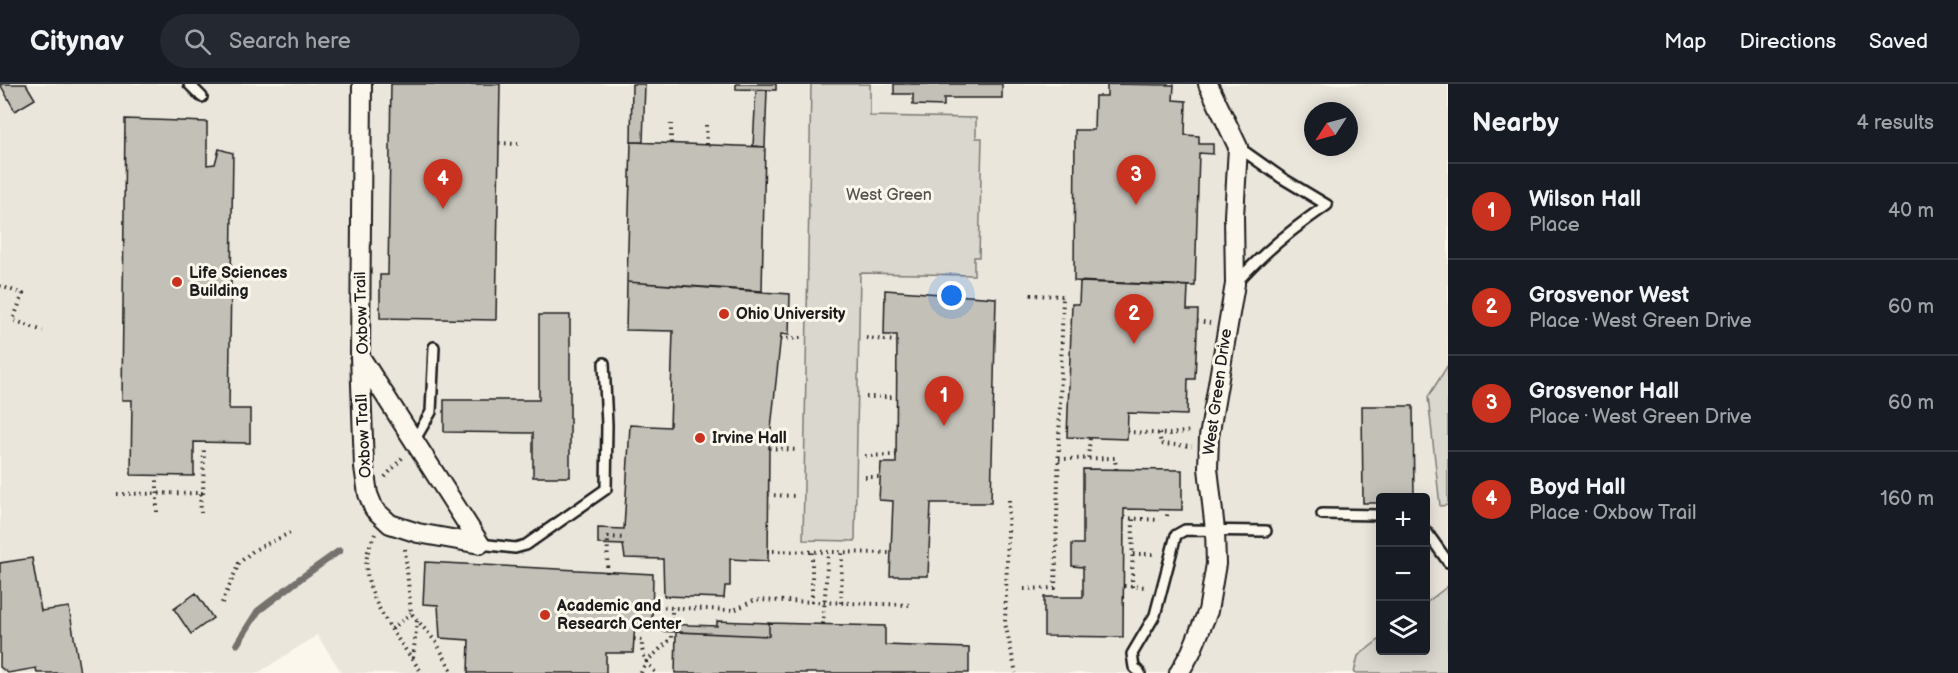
<!DOCTYPE html>
<meta charset="utf-8">
<style>
:root{--surface:#171b24;--page:#242831;--text:#f1f3f6;--muted:#9ea1a6;--line:#363941;--accent:#c8321e}
body{margin:0;font-family:"Balsamiq Sans",sans-serif;background:var(--page);color:var(--text)}
.controls{position:absolute;right:18px;bottom:18px;display:grid;overflow:hidden;border-radius:6px;box-shadow:0 3px 15px #0003}
.controls button{width:54px;height:54px;display:grid;place-items:center;padding:0;border:0;border-bottom:2px solid var(--line);background:var(--surface);color:var(--text);font:30px sans-serif}
.compass{position:absolute;left:1304px;top:18px;width:54px;height:54px;border-radius:50%;background:var(--surface);box-shadow:0 3px 15px #0003;rotate:234deg}
.you{position:absolute;left:952px;top:212px;width:21px;height:21px;margin:-15px;border:4px solid #fff;border-radius:50%;background:#1a73e8;box-shadow:0 0 0 9px #1a73e833}
.badge{display:grid;place-items:center;width:39px;height:39px;border-radius:50%;background:var(--accent);color:#fff;font-size:20px;font-weight:700}
.pin{position:absolute;translate:-50% -50px;filter:drop-shadow(0 2px 3px #0008)}
.pin::after{content:'';position:absolute;top:32px;width:21px;height:18px;background:inherit;clip-path:polygon(0 0,100% 0,50% 100%)}
.list{margin:0;padding:0;list-style:none}
h2{display:flex;justify-content:space-between;align-items:center;height:78px;margin:0;padding:0 24px;font-size:26px}
h2 small{font-size:20px;font-weight:400;color:var(--muted)}
.list li{display:grid;grid-template-columns:39px 1fr auto;gap:18px;align-items:center;box-sizing:border-box;height:96px;padding:0 24px;border-top:2px solid var(--line)}
.list b{display:block;font-size:22px;white-space:nowrap}
.list p{margin:0;font-size:20px;white-space:nowrap;color:var(--muted)}
.list em{font-size:20px;font-style:normal;color:var(--muted)}
.icon{flex:none;width:33px;height:33px;fill:none;stroke:currentColor;stroke-width:2;stroke-linecap:round;stroke-linejoin:round}
.map{position:relative;flex:none;width:1448px;height:589px;overflow:hidden}
header{display:flex;align-items:center;gap:36px;box-sizing:border-box;height:84px;padding:0 30px;background:var(--surface);border-bottom:2px solid var(--line)}
header strong{font-size:28px}
nav{display:flex;gap:33px;margin-inline-start:auto;font-size:21px}
.search{width:420px;height:54px;background:var(--page);display:flex;align-items:center;gap:15px;box-sizing:border-box;padding:0 21px;border-radius:33px;color:var(--muted);font-size:22px}
main{display:flex}
aside{flex:1;background:var(--surface)}
.map>svg:first-child{display:block}
</style>
<header>
<strong>Citynav</strong>
<div class="search"><svg class="icon" aria-label="search" viewBox="0 0 24 24"><circle cx="10" cy="10" r="6"/><path d="M15 15l6 6"/></svg>Search here</div>
<nav><a>Map</a><a>Directions</a><a>Saved</a></nav>
</header>
<main>
<div class="map">
<svg width="1448" height="589" viewBox="0 0 1448 589">
<rect width="100%" height="100%" fill="#fbf7ec"/>
<filter id="ink" filterUnits="userSpaceOnUse"><feTurbulence type="fractalNoise" baseFrequency=".0167" numOctaves="2"/><feDisplacementMap in="SourceGraphic" scale="12" xChannelSelector="R" yChannelSelector="G"/><feConvolveMatrix kernelMatrix="1 2 1 2 8 2 1 2 1" color-interpolation-filters="sRGB"/></filter>
<g filter="url(#ink)">
<!-- built -->
<path fill="#eae6dc" fill-rule="evenodd" d="M0,0H1448V589H342L317,551L258,589H0ZM1313,27H1349V63H1313ZM1380,414H1426V566H1380Z"/>
<!-- green -->
<path fill="#dad7ce" stroke="#7b7a75" stroke-width="1.5" d="M811,0H870V32L976,34V54H982L979,173H974V191L860,189L855,457L803,456Z
M1448,281V421L1440,422L1428,313Z
M1448,502V589H1354L1358,572L1380,555V566H1426V519Z"/>
<g fill="none" stroke-linecap="round" stroke-linejoin="round">
<!-- stream -->
<path stroke="#74726e" stroke-width="7" d="M237,560L258,527L301,494L339,467"/>
</g>
<!-- building -->
<path fill="#c3c0b8" stroke="#1c1c1c" stroke-width="1.5" d="M0,0H26L35,15L15,27Z
M391,0H500L496,236L380,234V191H388Z
M632,0H645L643,58H631Z
M736,0H776V6L736,5Z
M894,0H1002V14H944V22L913,21V10H894Z
M1107,0L1174,1L1173,16L1186,17L1185,51L1199,52V60H1213V70L1199,69L1195,202L1074,197L1075,46H1094L1095,12H1107Z
M756,6H767L765,63L753,62Z
M125,35L207,38V81L215,80L219,65L233,69L229,325H250V359L194,358V392L131,391L132,316H122Z
M631,58L765,63L762,207L627,198Z
M627,198L790,210L789,251L781,250L769,364L768,477L730,475V502H725L724,514L664,512L663,475L625,474L623,461L598,460V444L624,445L630,341L670,343L673,247L626,246Z
M1080,198L1188,202L1187,226H1198L1195,295H1188L1187,331L1128,329L1127,355L1067,353L1072,220H1079Z
M885,206L996,214L991,419H931L928,492H890L893,417L879,416L881,379H896L897,251H884Z
M539,231H570V393H533V349L444,348V316H539Z
M1362,322H1413L1414,414H1380V419H1363Z
M1083,385L1182,386V426L1124,425L1123,553L1044,552V513H1083V483L1072,482V460H1083Z
M32,474L41,527L69,523L80,589H37L36,584L8,589L0,583V479Z
M425,478L653,490L652,540L635,539L633,569H606V589H468L469,556L440,554L438,521L423,520Z
M196,509L213,534L191,550L174,525Z
M717,537L769,539V552L635,546V539L717,542Z
M769,539L885,542V561L969,564V589H675L676,548L769,552Z"/>
<g fill="none" stroke-linecap="round" stroke-linejoin="round">
<!-- service casing -->
<g stroke="#1c1c1c" stroke-width="14">
<path id="service" d="M189,0L202,13
M1237,198C1263,168 1295,143 1327,121L1282,94L1238,63
M414,357L431,328L434,263
M1322,430L1380,431
M1426,447L1448,478
M480,460L515,464L526,461L606,405L607,341L604,279
M1140,589L1134,583L1132,570L1155,531L1176,451L1185,446L1266,447"/>
</g>
<!-- minor casing -->
<g stroke="#1c1c1c" stroke-width="22">
<path id="minor" d="M362,0L360,272L364,383L368,410L374,425L390,440L418,449L480,460
M361,274L480,460
M1179,589L1191,568L1208,527L1216,480L1215,446L1208,384L1209,353L1235,200L1234,132L1238,63L1208,0"/>
</g>
<!-- path -->
<path stroke="#1c1c1c" stroke-width="4" stroke-dasharray="1.5 4.5" stroke-linecap="butt" d="M706,41L707,61
M499,59L518,60
M671,59V40
M0,202L23,210L13,236L43,247
M1197,237L1210,239
M866,254L896,257
M781,255L801,254
M866,313H895
M1127,348L1170,350L1192,347
M1159,349L1161,360L1192,362
M769,364L798,366
M865,372L896,371
M1088,374L1090,354
M1059,375L1115,374L1116,385
M385,393L402,374
M865,393H880
M117,410L203,409
M200,410L201,429
M203,410L204,363
M768,411L797,412
M1009,416L1005,539L1016,589
M157,428V395
M1167,432L1168,426
M1124,434L1160,436
M375,450C372,457 368,465 367,472C361,512 401,558 422,589
M405,465L411,529L436,558L453,589
M767,467L891,469
M1133,470H1154
M607,489L608,453L626,454
M1124,502L1147,503
M1132,503L1133,434
M1024,505L1055,504L1063,212L1030,211
M812,518V468
M222,519L239,479L254,466L290,449
M841,519L842,469
M652,523L734,526L755,516L912,521
M392,545L411,529
M634,555L642,556C641,571 646,578 656,589
M413,574L417,537
M641,589L646,578L672,554V523"/>
<!-- service -->
<use href="#service" stroke="#fbf7ec" stroke-width="9"/>
<!-- minor -->
<use href="#minor" stroke="#fbf7ec" stroke-width="18"/>
<!-- path-bridge -->
<path stroke="#1c1c1c" stroke-width="4" stroke-dasharray="1.5 4.5" stroke-linecap="butt" d="M823,540L828,469"/>
</g>
</g>
<!-- markers -->
<g fill="#c8321e" stroke="#fbf7ec" stroke-width="2">
<circle cx="177" cy="198" r="6"/>
<circle cx="724" cy="230" r="6"/>
<circle cx="700" cy="354" r="6"/>
<circle cx="545" cy="531" r="6"/>
</g>
<g text-anchor="middle" dominant-baseline="central" stroke-width="6" stroke-linejoin="round" paint-order="stroke">
<!-- park labels -->
<g font-size="16" fill="#555451" stroke="#fbf7ec">
<text x="889" y="111">West Green</text>
</g>
<!-- poi labels -->
<g font-size="16" font-weight="bold" fill="#1c1c1c" stroke="#fbf7ec" text-anchor="start">
<text x="189" y="189">Life Sciences<tspan x="189" dy="18">Building</tspan></text>
<text x="736" y="230">Ohio University</text>
<text x="712" y="354">Irvine Hall</text>
<text x="557" y="522">Academic and<tspan x="557" dy="18">Research Center</tspan></text>
</g>
<!-- street labels -->
<g font-size="16" fill="#1c1c1c" stroke="#fbf7ec">
<text transform="translate(362 229) rotate(-92)">Oxbow Trail</text>
<text transform="translate(1218 308) rotate(-82)">West Green Drive</text>
<text transform="translate(364 352) rotate(-93)">Oxbow TraIl</text>
</g>
</g>
</svg>
<div class="controls">
<button>+</button>
<button>−</button>
<button><svg class="icon" aria-label="layers" viewBox="0 0 24 24"><path d="M12 4l9 5-9 5-9-5zM3 14l9 5 9-5"/></svg></button>
</div>
<svg class="compass" viewBox="-18 -18 36 36"><path d="M0-13l5 13h-10z" fill="#e53935"/><path d="M0 13l5-13h-10z" fill="#9ea1a6"/></svg>
<div class="you"></div>
<div class="pin badge" style="left:944px;top:342px">1</div>
<div class="pin badge" style="left:1134px;top:260px">2</div>
<div class="pin badge" style="left:1136px;top:121px">3</div>
<div class="pin badge" style="left:443px;top:125px">4</div>
</div>
<aside>
<h2>Nearby<small>4 results</small></h2>
<ul class="list">
<li><span class="badge">1</span><div><b>Wilson Hall</b><p>Place</p></div><em>40 m</em></li>
<li><span class="badge">2</span><div><b>Grosvenor West</b><p>Place · West Green Drive</p></div><em>60 m</em></li>
<li><span class="badge">3</span><div><b>Grosvenor Hall</b><p>Place · West Green Drive</p></div><em>60 m</em></li>
<li><span class="badge">4</span><div><b>Boyd Hall</b><p>Place · Oxbow Trail</p></div><em>160 m</em></li>
</ul>
</aside>
</main>
